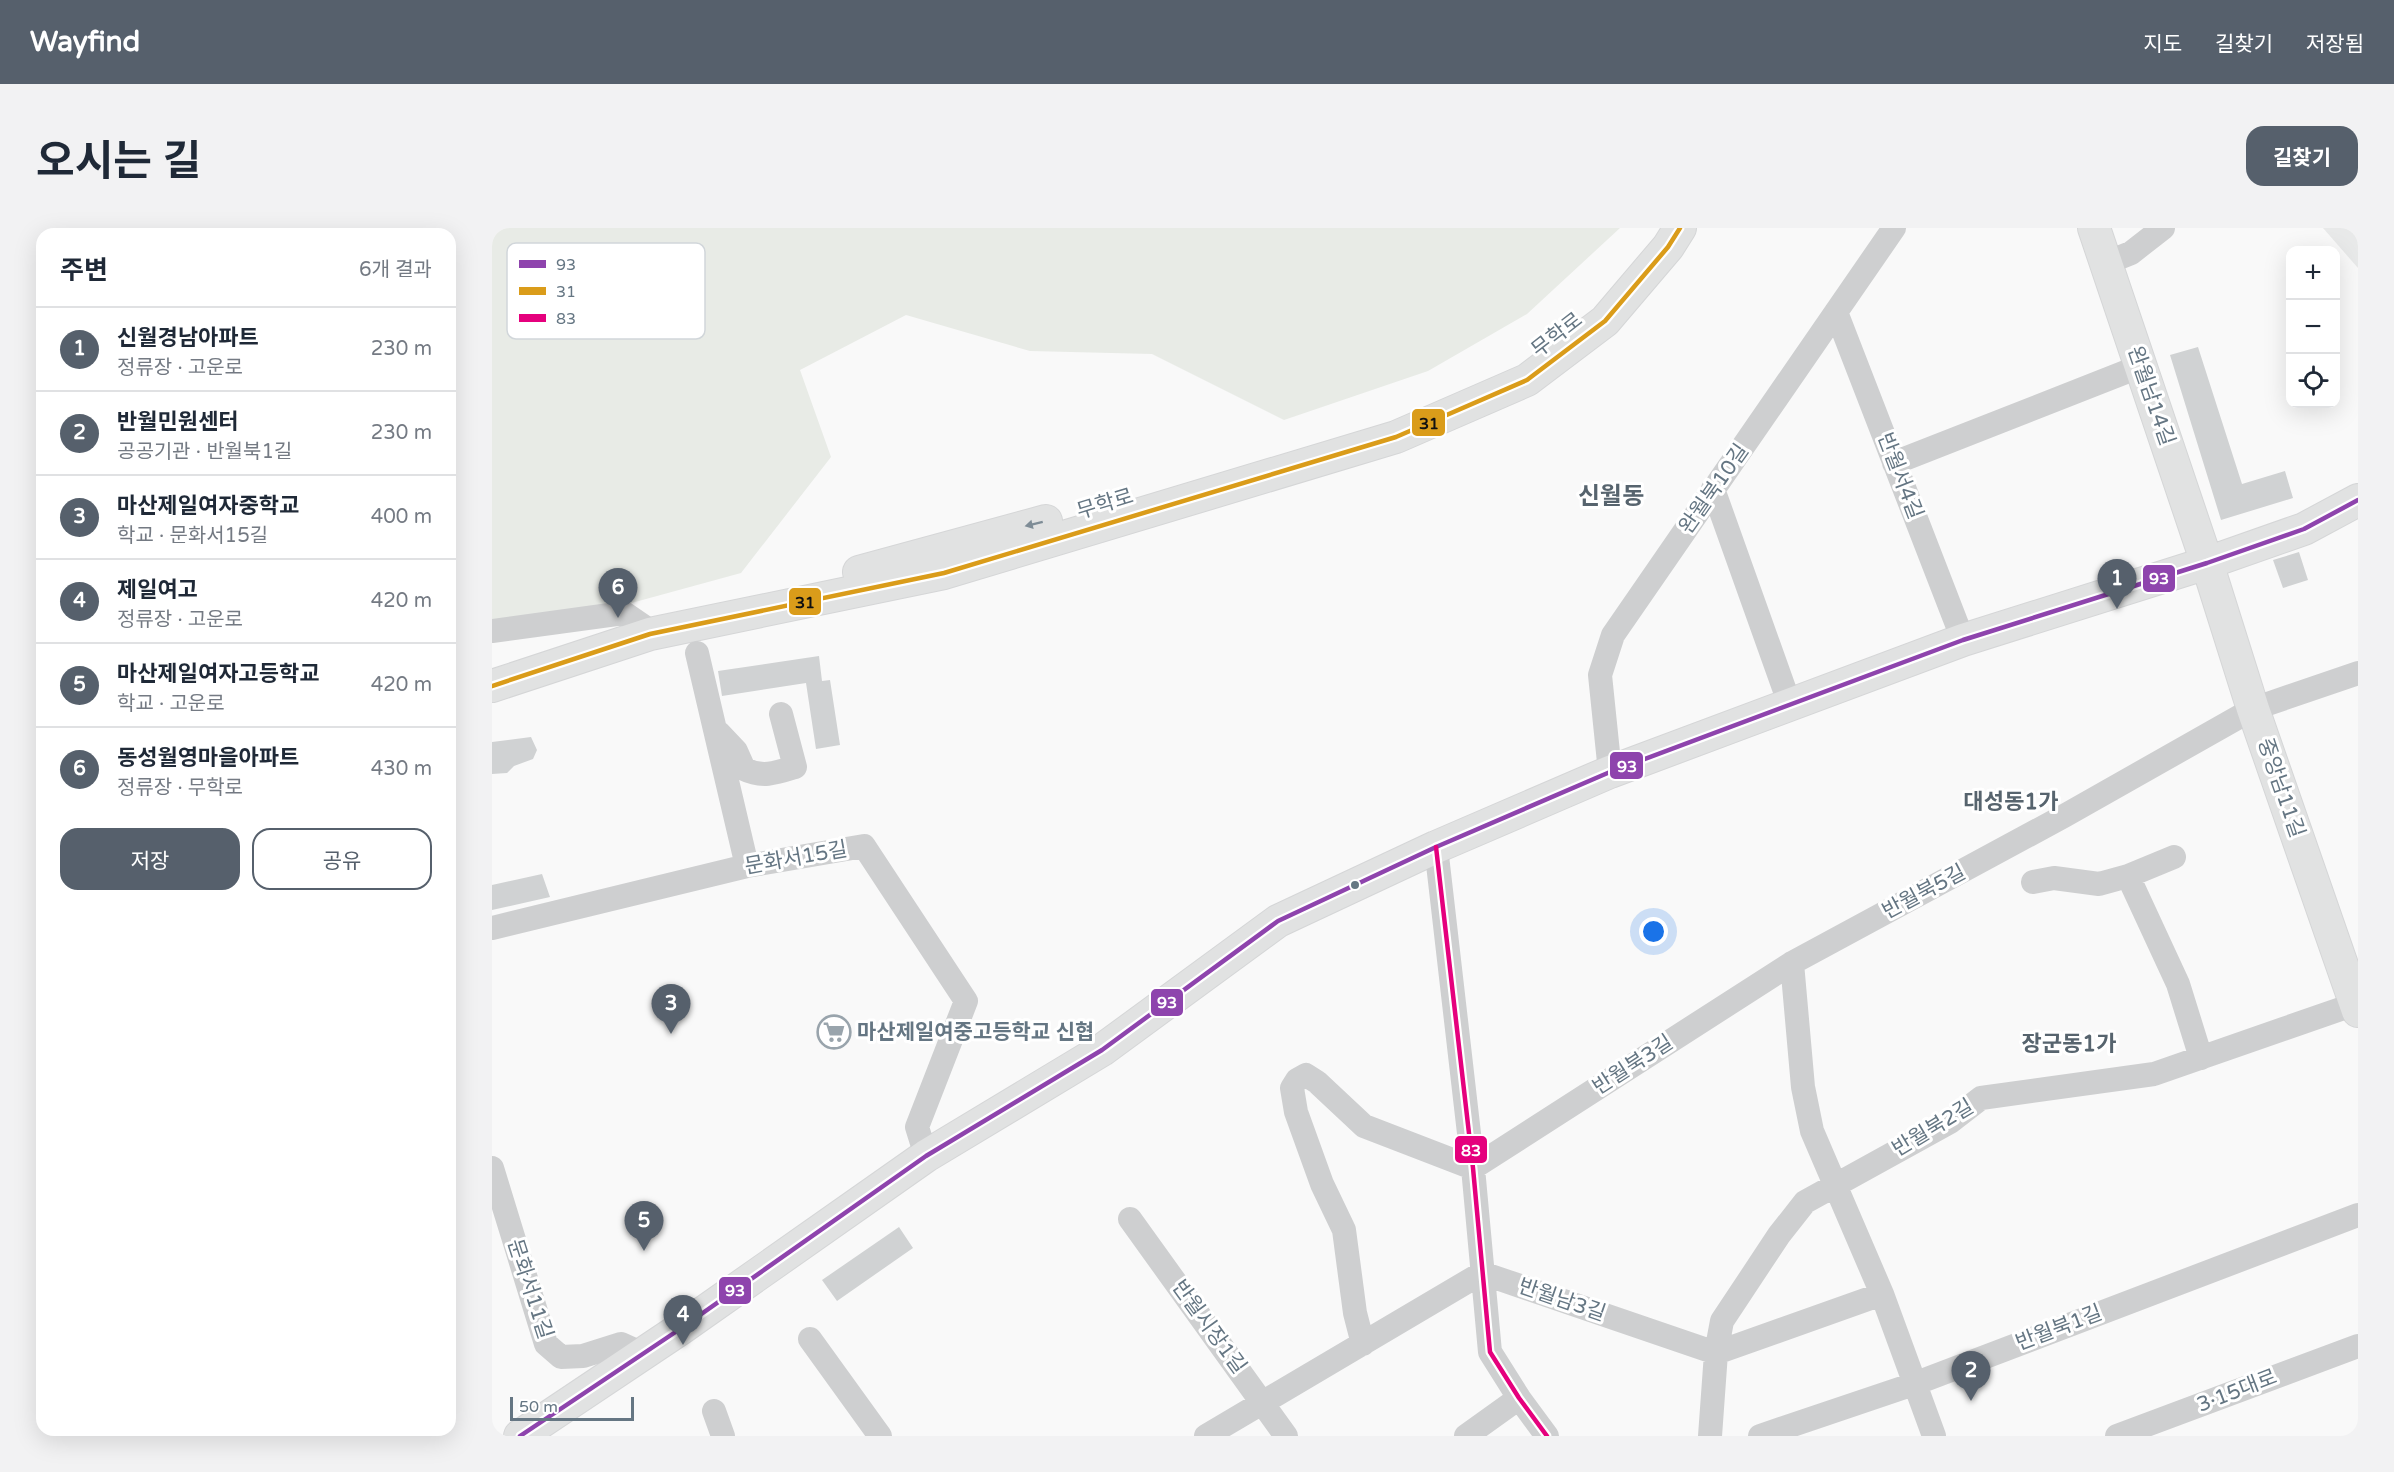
<!DOCTYPE html>
<html lang="ko">
<meta charset="utf-8">
<style>
:root{--surface:#fff;--page:#f2f2f3;--text:#1f2937;--muted:#747a83;--line:#e0e1e3;--accent:#56606c}
body{margin:0;font-family:"Varela Round","Noto Sans KR",sans-serif;background:var(--page);color:var(--text)}
.controls{position:absolute;right:18px;top:18px;display:grid;overflow:hidden;border-radius:12px;box-shadow:0 6px 24px #0002}
.controls button{width:54px;height:54px;display:grid;place-items:center;padding:0;border:0;border-bottom:2px solid var(--line);background:var(--surface);color:var(--text);font:30px sans-serif}
.scale{position:absolute;left:18px;bottom:15px;width:124px;box-sizing:border-box;padding-left:6px;border:3px solid #657683;border-top:0;font-size:16px;line-height:21px;white-space:nowrap;color:#657683;-webkit-text-stroke:4px #fff;paint-order:stroke}
.you{position:absolute;left:1162px;top:704px;width:21px;height:21px;margin:-15px;border:4px solid #fff;border-radius:50%;background:#1a73e8;box-shadow:0 0 0 9px #1a73e833}
.badge{display:grid;place-items:center;width:39px;height:39px;border-radius:50%;background:var(--accent);color:#fff;font-size:20px;font-weight:700}
.pin{position:absolute;translate:-50% -50px;filter:drop-shadow(0 2px 3px #0008)}
.pin::after{content:'';position:absolute;top:32px;width:21px;height:18px;background:inherit;clip-path:polygon(0 0,100% 0,50% 100%)}
.list{margin:0;padding:0;list-style:none}
h2{display:flex;justify-content:space-between;align-items:center;height:78px;margin:0;padding:0 24px;font-size:26px}
h2 small{font-size:20px;font-weight:400;color:var(--muted)}
.list li{display:grid;grid-template-columns:39px 1fr auto;gap:18px;align-items:center;box-sizing:border-box;height:84px;padding:0 24px;border-top:2px solid var(--line)}
.list b{display:block;font-size:22px;white-space:nowrap}
.list p{margin:0;font-size:20px;white-space:nowrap;color:var(--muted)}
.list em{font-size:20px;font-style:normal;color:var(--muted)}
.actions{display:flex;gap:12px;padding:18px 24px}
.actions a{flex:1;padding:14px 0;border:2px solid var(--accent);border-radius:18px;text-align:center;font-size:21px;color:var(--accent)}
.actions .main{background:var(--accent);color:#fff}
.icon{flex:none;width:33px;height:33px;fill:none;stroke:currentColor;stroke-width:2;stroke-linecap:round;stroke-linejoin:round}
.map{position:relative;flex:none;width:1866px;height:1208px;overflow:hidden;border-radius:18px}
header{display:flex;align-items:center;gap:36px;box-sizing:border-box;height:84px;padding:0 30px;background:var(--accent);color:#fff}
header strong{font-size:28px}
nav{display:flex;gap:33px;margin-inline-start:auto;font-size:21px}
.intro{display:flex;align-items:center;justify-content:space-between;box-sizing:border-box;height:144px;padding:0 36px}
h1{margin:0;font-size:42px}
.button{padding:15px 27px;border-radius:18px;background:var(--accent);color:#fff;font-size:21px;font-weight:700}
main{display:flex;gap:36px;padding:0 36px}
aside{flex:1;background:var(--surface);border-radius:18px;box-shadow:0 6px 24px #0002}
.map>svg:first-child{display:block}
</style>
<header>
<strong>Wayfind</strong>
<nav><a>지도</a><a>길찾기</a><a>저장됨</a></nav>
</header>
<div class="intro"><h1>오시는 길</h1><a class="button">길찾기</a></div>
<main>
<aside>
<h2>주변<small>6개 결과</small></h2>
<ul class="list">
<li><span class="badge">1</span><div><b>신월경남아파트</b><p>정류장 · 고운로</p></div><em>230 m</em></li>
<li><span class="badge">2</span><div><b>반월민원센터</b><p>공공기관 · 반월북1길</p></div><em>230 m</em></li>
<li><span class="badge">3</span><div><b>마산제일여자중학교</b><p>학교 · 문화서15길</p></div><em>400 m</em></li>
<li><span class="badge">4</span><div><b>제일여고</b><p>정류장 · 고운로</p></div><em>420 m</em></li>
<li><span class="badge">5</span><div><b>마산제일여자고등학교</b><p>학교 · 고운로</p></div><em>420 m</em></li>
<li><span class="badge">6</span><div><b>동성월영마을아파트</b><p>정류장 · 무학로</p></div><em>430 m</em></li>
</ul>
<div class="actions"><a class="main">저장</a><a>공유</a></div>
</aside>
<div class="map">
<svg width="1866" height="1208" viewBox="0 0 1866 1208">
<rect width="100%" height="100%" fill="#f9f9f9"/>
<!-- built -->
<path fill="#e8e9e9" d="M1831,0H1866V40Z"/>
<!-- green -->
<path fill="#e8ebe6" d="M0,0H1128L1035,86L936,143L792,192L660,126L538,123L414,87L308,142L339,229L249,345L0,413Z"/>
<!-- building -->
<path fill="#d0d2d3" d="M1706,119L1750,256L1793,243L1801,270L1729,292L1678,127Z
M1807,324L1816,352L1791,360L1781,332Z
M327,428L330,453L338,452L348,517L324,521L314,455L230,468L226,443Z
M39,509L45,522L41,531L22,538L15,545L0,546V514Z
M50,646L58,669L0,682V657Z
M407,999L421,1020L345,1073L330,1052Z"/>
<g fill="none" stroke-linecap="round" stroke-linejoin="round">
<!-- major casing -->
<g stroke="#d5d6d7" stroke-width="34">
<path id="major" d="M1602,0L1715,335L1761,481L1866,783
M367,344L554,293
M0,458L158,406L452,345L904,209L1035,152L1113,93L1176,19L1188,0
M28,1208L188,1101L434,928L610,822L786,693L944,619L1118,544L1471,412L1715,335L1812,301L1866,272"/>
</g>
<!-- minor -->
<path stroke="#cecfd0" stroke-width="24" d="M1614,35L1639,25L1671,0
M1344,84L1471,412
M1402,235L1649,138
M1221,261L1298,477
M0,403L132,385L151,398
M205,425L255,638
M227,505L244,523L252,541C270,550 284,545 303,539L289,486
M1118,544L1108,447L1121,407L1402,0
M944,619L981,940L998,1124L1027,1170L1055,1208
M1682,629L1636,648L1686,756L1709,830
M1541,654L1562,650L1607,656L1636,648
M0,700L255,638L372,618L474,773L425,899L434,928
M1300,735L1311,859L1320,903L1390,1066L1442,1208
M0,940L54,1116L69,1129L91,1128L129,1116L151,1126
M638,991L794,1208
M318,1111L388,1208
M871,1116L863,1085L852,1002L830,956L804,884L800,860L805,852L814,847L825,854L872,898L981,940L1300,735L1572,588L1761,481L1866,445
M222,1183L231,1208
M714,1208L990,1045L1224,1125L1390,1066
M974,1208L1027,1170
M1218,1208L1224,1125L1230,1093L1287,1007L1313,974L1458,894L1489,870L1662,846L1866,775
M1268,1208L1422,1156L1866,987
M1625,1208L1866,1118"/>
<!-- major -->
<use href="#major" stroke="#e1e2e2" stroke-width="32"/>
<!-- bus-1 casing -->
<g stroke="#fff" stroke-width="9">
<path id="bus-1" d="M28,1208L188,1101L434,928L610,822L786,693L944,619L1118,544L1471,412L1715,335L1812,301L1866,272"/>
</g>
<!-- bus-2 casing -->
<g stroke="#fff" stroke-width="9">
<path id="bus-2" d="M0,458L158,406L452,345L904,209L1035,152L1113,93L1176,19L1188,0"/>
</g>
<!-- bus-3 casing -->
<g stroke="#fff" stroke-width="9">
<path id="bus-3" d="M944,619L981,940L998,1124L1027,1170L1055,1208"/>
</g>
<!-- bus-1 -->
<use href="#bus-1" stroke="#8e44ad" stroke-width="4.5"/>
<!-- bus-2 -->
<use href="#bus-2" stroke="#da9c1a" stroke-width="4.5"/>
<!-- bus-3 -->
<use href="#bus-3" stroke="#e5007d" stroke-width="4.5"/>
</g>
<!-- one-way arrows -->
<defs><path id="oneway-solid" d="M-6-.8H1V-3.2L6.5 0L1 3.2V.8H-6Z" transform="scale(1.5)"/></defs>
<use fill="#7e8c96" href="#oneway-solid" transform="translate(542 296) rotate(166)"/>
<!-- icons -->
<defs>
<g id="supermarket-ring" transform="scale(1.725)"><circle r="9.5" fill="#fff" stroke="#99a4ac" stroke-width="1.5"/><path d="M-6-5.5h2.5l.6 2H6L4.5 2H-2.5L-4.4-4H-6ZM-1.5 3.2a1.3 1.3 0 1 0 .1 0ZM3 3.2a1.3 1.3 0 1 0 .1 0Z" fill="#99a4ac"/></g>
</defs>
<g fill-rule="evenodd">
<use href="#supermarket-ring" x="342" y="804"/>
</g>
<!-- markers -->
<circle fill="#657683" stroke="#fff" stroke-width="2" cx="863" cy="657" r="5"/>
<g text-anchor="middle" dominant-baseline="central" stroke-width="6" stroke-linejoin="round" paint-order="stroke">
<!-- street labels -->
<g font-size="21" fill="#657683" stroke="#fff">
<text transform="translate(1065 107) rotate(-38)">무학로</text>
<text transform="translate(1659 168) rotate(71)">완월남14길</text>
<text transform="translate(1408 248) rotate(69)">반월서4길</text>
<text transform="translate(1222 261) rotate(-55)">완월북10길</text>
<text transform="translate(613 276) rotate(-17)">무학로</text>
<text transform="translate(1789 560) rotate(71)">중앙남11길</text>
<text transform="translate(304 630) rotate(-10)">문화서15길</text>
<text transform="translate(1432 664) rotate(-28)">반월북5길</text>
<text transform="translate(1141 837) rotate(-33)">반월북3길</text>
<text transform="translate(1441 900) rotate(-31)">반월북2길</text>
<text transform="translate(38 1061) rotate(72)">문화서11길</text>
<text transform="translate(1070 1072) rotate(19)">반월남3길</text>
<text transform="translate(717 1099) rotate(54)">반월시장1길</text>
<text transform="translate(1567 1100) rotate(-21)">반월북1길</text>
<text transform="translate(1745 1163) rotate(-21)">3·15대로</text>
</g>
<!-- poi labels -->
<g font-size="21" font-weight="bold" fill="#657683" stroke="#fff" text-anchor="start">
<text x="365" y="804">마산제일여중고등학교 신협</text>
</g>
<!-- neighbourhood labels -->
<g font-size="22" font-weight="bold" fill="#57646e" stroke="#fff">
<text x="1519" y="574">대성동1가</text>
<text x="1577" y="816">장군동1가</text>
</g>
<!-- quarter labels -->
<g font-size="24" font-weight="bold" fill="#57646e" stroke="#fff">
<text x="1119" y="268">신월동</text>
</g>
</g>
<!-- legend -->
<rect x="15" y="15" width="198" height="96" rx="9" fill="#fff" stroke="#d1d6da" stroke-width="1.5"/>
<rect x="27" y="32" width="27" height="8" fill="#8e44ad"/>
<rect x="27" y="59" width="27" height="8" fill="#da9c1a"/>
<rect x="27" y="86" width="27" height="8" fill="#e5007d"/>
<g font-size="16" fill="#657683">
<text x="64" y="42">93</text>
<text x="64" y="69">31</text>
<text x="64" y="96">83</text>
</g>
<g stroke="#fff" stroke-width="2">
<rect x="919" y="180" width="35" height="29" rx="6" fill="#da9c1a"/>
<rect x="1650" y="336" width="34" height="29" rx="6" fill="#8e44ad"/>
<rect x="296" y="359" width="34" height="29" rx="6" fill="#da9c1a"/>
<rect x="1117" y="523" width="35" height="29" rx="6" fill="#8e44ad"/>
<rect x="658" y="760" width="34" height="29" rx="6" fill="#8e44ad"/>
<rect x="962" y="907" width="34" height="29" rx="6" fill="#e5007d"/>
<rect x="226" y="1048" width="34" height="29" rx="6" fill="#8e44ad"/>
</g>
<g font-size="16" text-anchor="middle" font-weight="bold" fill="#fff">
<text x="1667" y="356">93</text>
<text x="1135" y="544">93</text>
<text x="675" y="780">93</text>
<text x="979" y="928">83</text>
<text x="243" y="1068">93</text>
</g>
<g font-size="16" text-anchor="middle" font-weight="bold" fill="#111">
<text x="937" y="201">31</text>
<text x="313" y="380">31</text>
</g>
</svg>
<div class="controls">
<button>+</button>
<button>−</button>
<button><svg class="icon" aria-label="locate" viewBox="0 0 24 24"><circle cx="12" cy="12" r="6"/><path d="M12 2v4M12 18v4M2 12h4M18 12h4"/></svg></button>
</div>
<div class="scale">50 m</div>
<div class="you"></div>
<div class="pin badge" style="left:1625px;top:381px">1</div>
<div class="pin badge" style="left:1479px;top:1173px">2</div>
<div class="pin badge" style="left:179px;top:806px">3</div>
<div class="pin badge" style="left:191px;top:1117px">4</div>
<div class="pin badge" style="left:152px;top:1023px">5</div>
<div class="pin badge" style="left:126px;top:390px">6</div>
</div>
</main>
